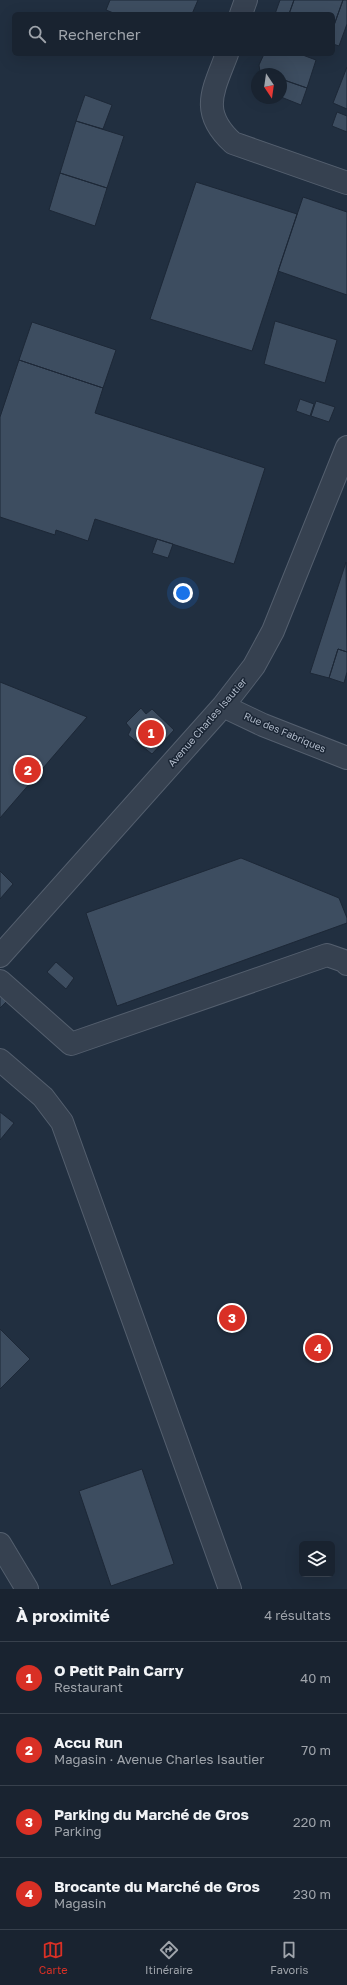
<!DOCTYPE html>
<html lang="fr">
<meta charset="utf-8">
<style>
:root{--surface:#192330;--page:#222b38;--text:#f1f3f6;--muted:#9fa4ab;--line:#37404c;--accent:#d93025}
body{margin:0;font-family:"Golos Text",sans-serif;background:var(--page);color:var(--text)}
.controls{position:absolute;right:12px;bottom:12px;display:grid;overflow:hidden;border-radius:6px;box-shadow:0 4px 16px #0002}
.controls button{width:36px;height:36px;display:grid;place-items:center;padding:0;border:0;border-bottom:1px solid var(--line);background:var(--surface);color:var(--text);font:20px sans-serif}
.compass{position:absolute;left:251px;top:68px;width:36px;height:36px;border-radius:50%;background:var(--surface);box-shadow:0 4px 16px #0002;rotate:167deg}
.you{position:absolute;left:183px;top:593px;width:14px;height:14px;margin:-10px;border:3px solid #fff;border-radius:50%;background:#1a73e8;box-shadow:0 0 0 6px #1a73e833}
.badge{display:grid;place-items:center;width:26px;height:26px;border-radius:50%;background:var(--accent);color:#fff;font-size:13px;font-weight:700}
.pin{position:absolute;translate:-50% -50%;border:2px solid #fff;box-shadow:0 1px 4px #0006}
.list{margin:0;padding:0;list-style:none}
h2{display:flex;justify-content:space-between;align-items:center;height:52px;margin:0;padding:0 16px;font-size:17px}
h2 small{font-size:13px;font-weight:400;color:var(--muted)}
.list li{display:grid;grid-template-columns:26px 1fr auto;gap:12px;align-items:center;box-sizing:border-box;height:72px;padding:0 16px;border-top:1px solid var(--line)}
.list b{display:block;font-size:15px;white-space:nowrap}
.list p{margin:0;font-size:13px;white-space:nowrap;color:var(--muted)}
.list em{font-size:13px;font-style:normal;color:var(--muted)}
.icon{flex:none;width:22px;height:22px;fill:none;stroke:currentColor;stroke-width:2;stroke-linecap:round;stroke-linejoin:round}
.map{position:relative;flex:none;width:347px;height:1589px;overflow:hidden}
.search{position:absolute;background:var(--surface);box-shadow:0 4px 16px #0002;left:12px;right:12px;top:12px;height:44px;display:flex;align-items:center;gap:10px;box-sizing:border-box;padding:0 14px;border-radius:6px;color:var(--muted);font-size:15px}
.sheet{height:340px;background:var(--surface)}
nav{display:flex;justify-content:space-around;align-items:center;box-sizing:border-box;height:56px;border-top:1px solid var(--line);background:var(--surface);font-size:11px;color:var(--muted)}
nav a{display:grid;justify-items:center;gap:2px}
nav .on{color:var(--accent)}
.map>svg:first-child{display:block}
</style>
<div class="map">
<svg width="347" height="1589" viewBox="0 0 347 1589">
<rect width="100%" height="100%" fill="#212f40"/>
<!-- building -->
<path fill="#3d4d60" stroke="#1d2837" d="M110,0H198L192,14H116L106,10Z
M280,0H294L289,14H275Z
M294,0H343L333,28V14H289Z
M343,0H347V24L339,46L333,44V28Z
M264,54H300L316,60L307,88L281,79V74H267L260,72L259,65Z
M347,67V109L333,103Z
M281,79L307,88L301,105L281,97Z
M85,95L112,105L103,129L76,121Z
M337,112L347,116V132L332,126Z
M76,121L124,136L107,188L60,173Z
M60,173L107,188L95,226L49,210Z
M196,182L297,214L252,351L150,319Z
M303,197L347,212V295L278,271Z
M275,321L337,340L325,383L264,364Z
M32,322L116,350L103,388L19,360Z
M19,360L103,388L95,413L265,468L234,564L95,519L88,541L56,530L55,535L0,517V417Z
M300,399L314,404L310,416L296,411Z
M316,401L335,407L329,422L311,416Z
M157,539L173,544L168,558L152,553Z
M346,562L347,652L338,649L329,678L310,673Z
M338,649L347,652V672L344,683L329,678Z
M0,682L87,717L0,818Z
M141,708L146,714L152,709L174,730L152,754L128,735L131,729L126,723Z
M241,858L339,898L347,918V923L117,1006L86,913Z
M0,871L13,884L0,899Z
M56,962L74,978L66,989L47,972Z
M0,992L8,1000L0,1008Z
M0,1112L14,1123L0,1140Z
M0,1329L30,1359L0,1389Z
M142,1469L174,1564L111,1586L79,1491Z"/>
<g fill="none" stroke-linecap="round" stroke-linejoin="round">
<!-- minor casing -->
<g stroke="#545f6e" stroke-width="24">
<path id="minor" d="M241,14L246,0
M227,54C213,91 199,112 233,143L347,183
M223,706L263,725L347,758
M0,956L223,706L254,666L273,631L347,447
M0,981L71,1044L327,955L344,961L347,964
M0,1060L43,1097L62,1122L230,1589
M0,1544L27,1589"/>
</g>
<!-- minor -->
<use href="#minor" stroke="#364150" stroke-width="22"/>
</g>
<g text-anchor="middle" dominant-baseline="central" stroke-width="3" stroke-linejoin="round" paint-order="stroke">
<!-- street labels -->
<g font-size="10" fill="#b2bccb" stroke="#1b2635">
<text transform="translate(207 722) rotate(-49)">Avenue Charles Isautier</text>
<text transform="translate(285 732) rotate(23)">Rue des Fabriques</text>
</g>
</g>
</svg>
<div class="controls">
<button><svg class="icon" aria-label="layers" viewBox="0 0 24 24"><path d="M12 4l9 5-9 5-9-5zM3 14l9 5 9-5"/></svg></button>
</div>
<svg class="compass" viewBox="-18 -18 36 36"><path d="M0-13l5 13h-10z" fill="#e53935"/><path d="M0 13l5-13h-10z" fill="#9fa4ab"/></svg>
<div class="you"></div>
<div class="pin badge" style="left:151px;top:733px">1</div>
<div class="pin badge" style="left:28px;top:770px">2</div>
<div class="pin badge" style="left:232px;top:1318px">3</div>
<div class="pin badge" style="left:318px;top:1348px">4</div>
<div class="search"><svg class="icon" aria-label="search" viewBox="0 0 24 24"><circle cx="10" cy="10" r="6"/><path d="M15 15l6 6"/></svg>Rechercher</div>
</div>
<section class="sheet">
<h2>À proximité<small>4 résultats</small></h2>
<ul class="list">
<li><span class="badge">1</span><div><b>O Petit Pain Carry</b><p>Restaurant</p></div><em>40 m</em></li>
<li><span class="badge">2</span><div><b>Accu Run</b><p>Magasin · Avenue Charles Isautier</p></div><em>70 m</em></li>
<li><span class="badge">3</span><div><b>Parking du Marché de Gros</b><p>Parking</p></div><em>220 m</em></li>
<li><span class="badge">4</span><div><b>Brocante du Marché de Gros</b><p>Magasin</p></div><em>230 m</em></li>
</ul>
</section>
<nav>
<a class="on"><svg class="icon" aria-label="map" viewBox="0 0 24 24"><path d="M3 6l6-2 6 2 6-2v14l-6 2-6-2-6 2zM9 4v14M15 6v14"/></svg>Carte</a>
<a><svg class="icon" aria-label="directions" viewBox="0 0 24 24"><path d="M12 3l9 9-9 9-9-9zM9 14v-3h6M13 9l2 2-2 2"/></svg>Itinéraire</a>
<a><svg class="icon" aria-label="saved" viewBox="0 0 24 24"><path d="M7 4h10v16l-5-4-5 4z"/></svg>Favoris</a>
</nav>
